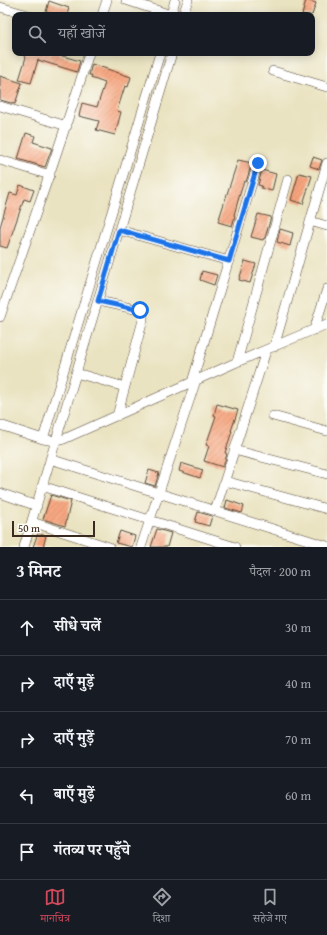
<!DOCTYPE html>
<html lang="hi">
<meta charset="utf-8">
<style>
:root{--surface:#171b24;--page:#20242c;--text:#f1f3f6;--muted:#9ea1a6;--line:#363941;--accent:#d1495b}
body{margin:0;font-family:"Gentium Book Plus","Noto Serif Devanagari",serif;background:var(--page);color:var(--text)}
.scale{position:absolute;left:12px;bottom:10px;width:83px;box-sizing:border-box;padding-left:4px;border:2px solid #3b2a1e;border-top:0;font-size:11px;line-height:14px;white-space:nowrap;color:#3b2a1e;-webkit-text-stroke:3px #fdfcf7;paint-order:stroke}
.stop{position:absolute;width:12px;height:12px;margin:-9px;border:3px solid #1a73e8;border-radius:50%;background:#fff}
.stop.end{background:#1a73e8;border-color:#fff;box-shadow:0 1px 4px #0008}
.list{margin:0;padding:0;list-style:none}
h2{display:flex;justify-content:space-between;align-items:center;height:52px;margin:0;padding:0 16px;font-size:17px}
h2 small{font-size:13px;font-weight:400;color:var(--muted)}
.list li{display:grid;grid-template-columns:26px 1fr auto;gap:12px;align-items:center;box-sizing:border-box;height:56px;padding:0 16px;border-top:1px solid var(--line)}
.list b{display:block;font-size:15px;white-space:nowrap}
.list em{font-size:13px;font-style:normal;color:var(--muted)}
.icon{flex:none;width:22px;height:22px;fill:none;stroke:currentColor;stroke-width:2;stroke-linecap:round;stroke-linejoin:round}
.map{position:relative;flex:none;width:327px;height:547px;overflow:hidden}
.search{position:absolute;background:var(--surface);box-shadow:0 2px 10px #0003;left:12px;right:12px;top:12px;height:44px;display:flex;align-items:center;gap:10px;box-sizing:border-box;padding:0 14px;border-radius:8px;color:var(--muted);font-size:15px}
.sheet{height:332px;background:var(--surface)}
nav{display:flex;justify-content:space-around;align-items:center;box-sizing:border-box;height:56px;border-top:1px solid var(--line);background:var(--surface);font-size:11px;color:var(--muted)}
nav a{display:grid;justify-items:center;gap:2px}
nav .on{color:var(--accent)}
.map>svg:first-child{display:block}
</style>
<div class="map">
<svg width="327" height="547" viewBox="0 0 327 547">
<defs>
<pattern id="building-hatch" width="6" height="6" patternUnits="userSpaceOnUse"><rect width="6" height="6" fill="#f7a67f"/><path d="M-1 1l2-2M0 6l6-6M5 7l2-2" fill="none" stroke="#c98767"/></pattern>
</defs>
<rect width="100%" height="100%" fill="#fdfcf7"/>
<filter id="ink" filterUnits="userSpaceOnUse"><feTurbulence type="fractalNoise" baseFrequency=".025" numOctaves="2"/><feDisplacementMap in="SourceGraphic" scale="8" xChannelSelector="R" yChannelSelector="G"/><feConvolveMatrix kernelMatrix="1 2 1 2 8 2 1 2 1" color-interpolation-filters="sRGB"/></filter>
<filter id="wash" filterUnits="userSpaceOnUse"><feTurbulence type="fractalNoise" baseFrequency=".012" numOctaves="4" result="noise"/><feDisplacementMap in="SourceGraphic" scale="16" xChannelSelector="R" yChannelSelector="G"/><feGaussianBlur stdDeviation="0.9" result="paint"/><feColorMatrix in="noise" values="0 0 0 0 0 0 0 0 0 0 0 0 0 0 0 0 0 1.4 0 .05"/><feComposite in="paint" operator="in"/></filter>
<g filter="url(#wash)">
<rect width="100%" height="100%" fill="#eae3c1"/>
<g id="blocks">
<!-- building -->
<path fill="url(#building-hatch)" d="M306,0L316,3L312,15H302Z
M49,1L69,8L67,15H56L46,12Z
M24,53H60L59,55L80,61L77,72L38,60L31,83L19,80L26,57L24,56Z
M92,64L131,77L128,87L125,86L117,111L121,112L115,135L96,130L99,121L79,116L82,103L97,107L105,83L91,78L92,75H89Z
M0,76L22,83L15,104L0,100Z
M26,133L35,136L33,142L52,148L45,167L18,159Z
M313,157L322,160L319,169L310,166Z
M238,160L252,163L246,182L244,181L239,197L234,215L235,216L232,226L218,222Z
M262,170L276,174L272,191L261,188L262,186L258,185Z
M299,173L312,176L303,204L291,200Z
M20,185L34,190L30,201L24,199L7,248L0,246V227L10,193L17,195Z
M258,214L271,217L265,238H264L263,240L251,237Z
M280,229L293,233L290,246L277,242Z
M245,261L256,264L250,283L239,280Z
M202,271L217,275L214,285L200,280Z
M217,404L238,410L231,431H232L225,453L227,454L223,467L204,461L209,446L206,445L216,416L214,415Z
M181,463L203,470L200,478L179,471Z
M149,470L159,473L155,486L145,483Z
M51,495L71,501L65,526L43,519Z
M227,500L244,506L242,513L225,508Z
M198,512L212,516L209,526L195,522Z
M157,529L171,533L167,547H151Z
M120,531L135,536L132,547L116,543Z
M38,533L46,536L43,547H33Z"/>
</g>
</g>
<g filter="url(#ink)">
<use href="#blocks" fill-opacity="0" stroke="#554636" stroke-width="1"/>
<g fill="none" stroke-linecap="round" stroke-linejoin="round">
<!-- street casing -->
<g stroke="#554636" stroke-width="10">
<path id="street" d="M126,0L171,15L175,0
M0,7L28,15
M102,15L107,0
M183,15L188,0
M273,71L327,87
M0,106L67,126
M0,160L50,175
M310,221L327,226
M119,230L229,261
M98,301L135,309L140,310L143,314V320L117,416
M0,317C30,229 62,142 89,53
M314,330L327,289
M274,347L327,163
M237,362L288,179
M76,373L125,387
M192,382L258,163
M273,416L327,431
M0,425L43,439L55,441L64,439L237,362L327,324
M43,439L160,53
M234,450L327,474
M50,459L327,546
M225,481L327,509
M42,486L235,547
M0,493L37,506
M215,511L266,351
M32,522L109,547
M24,547L172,53
M141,547L196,380"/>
</g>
<!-- street -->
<use href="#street" stroke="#fff" stroke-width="9"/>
</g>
</g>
<g fill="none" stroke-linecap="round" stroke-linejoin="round" filter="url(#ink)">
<!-- route -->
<path stroke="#1a73e8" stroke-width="5" d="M140,310L98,301L119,230L229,261L258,163"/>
</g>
</svg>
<div class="scale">50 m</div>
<div class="stop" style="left:140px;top:310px"></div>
<div class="stop end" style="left:258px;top:163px"></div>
<div class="search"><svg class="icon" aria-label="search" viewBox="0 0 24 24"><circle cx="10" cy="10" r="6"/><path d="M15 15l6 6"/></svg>यहाँ खोजें</div>
</div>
<section class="sheet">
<h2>3 मिनट<small>पैदल · 200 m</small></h2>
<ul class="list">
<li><svg class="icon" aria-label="ahead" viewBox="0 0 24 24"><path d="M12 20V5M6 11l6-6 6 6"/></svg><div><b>सीधे चलें</b></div><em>30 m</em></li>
<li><svg class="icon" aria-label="right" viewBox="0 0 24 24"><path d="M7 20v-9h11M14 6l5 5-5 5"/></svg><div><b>दाएँ मुड़ें</b></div><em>40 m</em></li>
<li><svg class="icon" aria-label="right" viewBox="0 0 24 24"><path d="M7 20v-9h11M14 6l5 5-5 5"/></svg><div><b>दाएँ मुड़ें</b></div><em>70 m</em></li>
<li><svg class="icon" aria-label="left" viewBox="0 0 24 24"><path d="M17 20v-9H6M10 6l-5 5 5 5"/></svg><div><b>बाएँ मुड़ें</b></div><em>60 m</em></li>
<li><svg class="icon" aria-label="arrive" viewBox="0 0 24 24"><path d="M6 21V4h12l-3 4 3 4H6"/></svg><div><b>गंतव्य पर पहुँचे</b></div></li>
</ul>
</section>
<nav>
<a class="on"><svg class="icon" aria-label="map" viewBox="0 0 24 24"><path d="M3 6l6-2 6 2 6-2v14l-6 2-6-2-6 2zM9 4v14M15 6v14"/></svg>मानचित्र</a>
<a><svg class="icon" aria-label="directions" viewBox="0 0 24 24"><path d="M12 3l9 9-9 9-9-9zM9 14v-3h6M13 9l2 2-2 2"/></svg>दिशा</a>
<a><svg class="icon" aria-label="saved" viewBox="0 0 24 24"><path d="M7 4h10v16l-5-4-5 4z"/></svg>सहेजे गए</a>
</nav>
